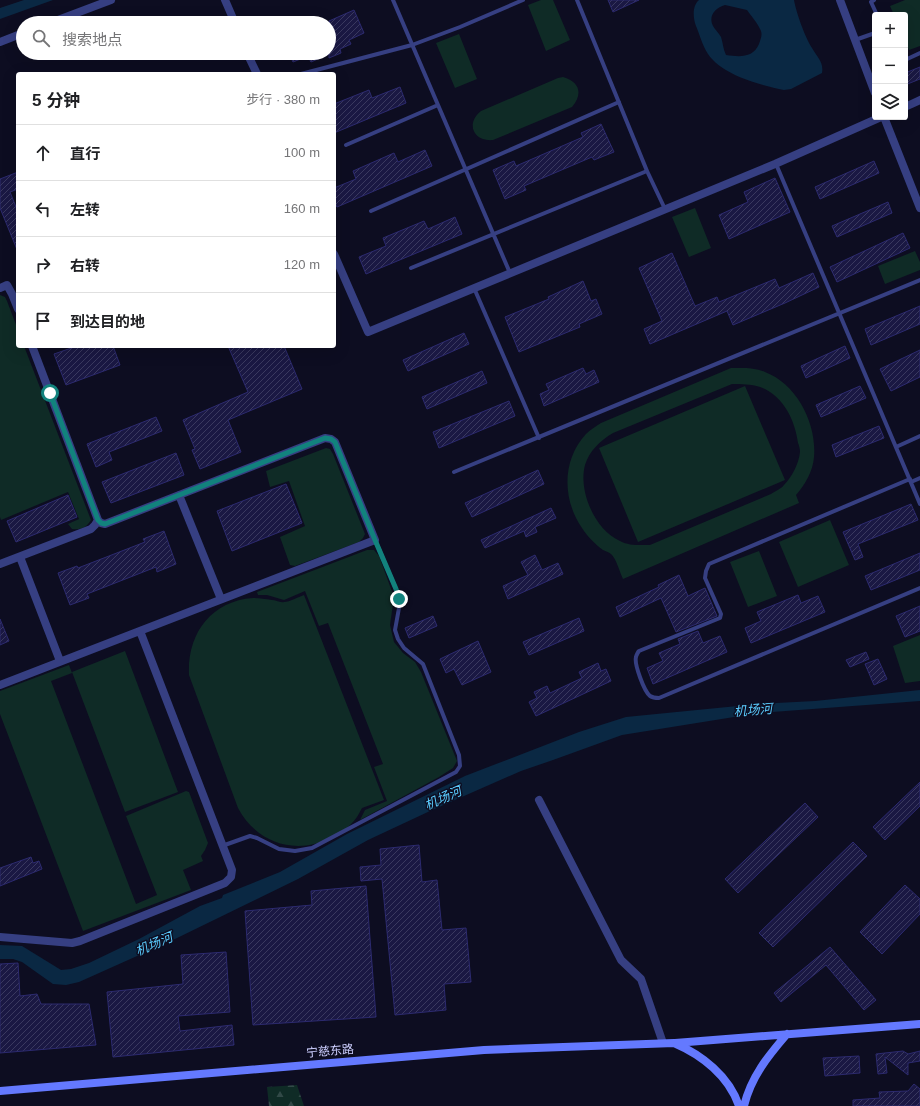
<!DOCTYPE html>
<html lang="zh">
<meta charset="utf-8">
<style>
:root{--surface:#fff;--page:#f6f6f6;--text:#202124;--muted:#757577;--line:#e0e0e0}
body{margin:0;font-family:Arial,"Noto Sans SC",sans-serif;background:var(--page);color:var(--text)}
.controls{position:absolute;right:12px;top:12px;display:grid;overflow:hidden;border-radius:4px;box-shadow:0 4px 16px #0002}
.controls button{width:36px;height:36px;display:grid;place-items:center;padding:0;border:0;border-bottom:1px solid var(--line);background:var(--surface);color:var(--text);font:20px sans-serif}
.stop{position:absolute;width:12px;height:12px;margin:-9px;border:3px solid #12827d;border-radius:50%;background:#fff}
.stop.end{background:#12827d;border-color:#fff;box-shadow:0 1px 4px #0008}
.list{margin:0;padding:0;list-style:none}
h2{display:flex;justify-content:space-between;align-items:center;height:52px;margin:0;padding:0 16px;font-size:17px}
h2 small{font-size:13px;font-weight:400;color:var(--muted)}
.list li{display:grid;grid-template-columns:26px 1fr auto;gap:12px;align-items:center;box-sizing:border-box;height:56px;padding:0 16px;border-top:1px solid var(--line)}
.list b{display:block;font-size:15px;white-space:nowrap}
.list em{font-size:13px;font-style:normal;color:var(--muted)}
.icon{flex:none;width:22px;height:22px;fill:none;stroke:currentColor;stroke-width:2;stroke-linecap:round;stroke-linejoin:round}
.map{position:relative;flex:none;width:920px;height:1106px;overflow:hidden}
.search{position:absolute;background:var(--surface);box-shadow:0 4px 16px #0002;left:16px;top:16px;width:320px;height:44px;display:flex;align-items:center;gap:10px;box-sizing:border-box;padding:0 14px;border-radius:22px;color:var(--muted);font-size:15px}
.panel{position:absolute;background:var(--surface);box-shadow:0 4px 16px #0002;left:16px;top:72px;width:320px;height:276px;border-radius:4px}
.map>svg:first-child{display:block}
</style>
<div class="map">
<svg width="920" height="1106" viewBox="0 0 920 1106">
<defs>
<pattern id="forest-firs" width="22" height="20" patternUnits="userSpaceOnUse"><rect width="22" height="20" fill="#0f2b26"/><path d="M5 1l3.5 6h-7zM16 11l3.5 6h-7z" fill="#314947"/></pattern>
<pattern id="building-hatch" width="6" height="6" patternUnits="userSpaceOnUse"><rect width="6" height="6" fill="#1a1843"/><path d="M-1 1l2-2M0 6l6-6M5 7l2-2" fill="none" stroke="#3a395f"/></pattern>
</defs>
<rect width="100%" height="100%" fill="#0d0d21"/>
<!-- green -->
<path fill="#0f2b26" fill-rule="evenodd" d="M541,0H553L570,40L546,51L528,5Z
M905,0H920V46L909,50L905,40V15H894L890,6Z
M459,34L477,79L455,88L436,43Z
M563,77C580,82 583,94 572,107L493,140C474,142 465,124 481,111L558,78Z
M695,208L711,248L689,257L672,217Z
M915,251L920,262V270L885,284L878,266Z
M0,295L5,297L7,301L18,330V346H24L91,520C86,528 81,530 72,529L68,524L79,519L68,492L1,520L0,517Z
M731,368C743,368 754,367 765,372C797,384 817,424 814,457C813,471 805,485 796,495L799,503L623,579C620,573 616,558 611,554C609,552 605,551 603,550C595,544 587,536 582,528C562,499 562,460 586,434C590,430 596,426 601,423ZM732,384C741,384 751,384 760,387C783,395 795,420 798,443C799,445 800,449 800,452C799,463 792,477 784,485C781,489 775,491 771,494L650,545C640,545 629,546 620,541C595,530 578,491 585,465C589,451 601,440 613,433Z
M745,386L785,480L638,542L599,448Z
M326,448L330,449L333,454L365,534L363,538L359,542L295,566L290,565L280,537L305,526L289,481L270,487L266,471Z
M830,520L849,565L798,587L779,542Z
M367,550H374L379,556L394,597L390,625L394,642L403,653L415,662L421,672L457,761L453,768L439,777L360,820L365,810L387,801L374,767L383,764L328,623L319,626L305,591L284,600L267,595H258L257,592Z
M759,551L777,596L748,607L730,562Z
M304,595L384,800L362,808C354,824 347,829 332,837C297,856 257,844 238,808L189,675C187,634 211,601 253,598C259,598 265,599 272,600C275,600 280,603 284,602C290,602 298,597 304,595Z
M920,635V681L905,683L893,646Z
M125,651L178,792L125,812L72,672Z
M69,665L72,673L51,681L136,904L157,895L126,816L186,791L189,792L208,843L205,850L201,856L203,861L183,870L191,890L83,931L0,714V691Z"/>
<!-- forest -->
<path fill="url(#forest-firs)" d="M297,1085L304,1106H269L267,1087Z"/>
<!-- water -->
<path fill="#0a2843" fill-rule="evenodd" d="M24,0H53L0,19V8Z
M699,0H794C796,12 805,37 812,48C817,57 824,62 822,73L791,89L784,90C760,85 722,75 708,54C702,45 700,35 696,26C693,18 692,6 699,0ZM725,5L747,10C751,16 757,22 760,29C763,34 761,38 759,44C753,58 740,57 726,55C723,49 723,43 721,37C719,33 715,30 713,26C708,16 715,8 725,5Z
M920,690V701L759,713L622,735L553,760L521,771L430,811L368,840L298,879L175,939L79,982L66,985L53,984L22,962L13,959H0V945L22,946L61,970L71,969L89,963L139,939L200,906L222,898L223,895L280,872L347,834L465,776L579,732L626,717L758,704L815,701Z"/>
<!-- building -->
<path fill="url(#building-hatch)" stroke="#2c2a6f" d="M608,0H639L613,12Z
M354,10L364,33L349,40L351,44L340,49L341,53L329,58V54L311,62L308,56L293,62L289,53H329V21Z
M920,67V79L905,85V73Z
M400,87L406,103L334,133V104L369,90L372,98Z
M601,124L614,152L594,160L592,157L524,186L526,190L505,199L493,170L514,161L516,166L583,137L581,133Z
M425,150L432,166L337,207L334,201V188L356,179L353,171L394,153L398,162Z
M874,161L879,173L820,199L815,187Z
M18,172V189L10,192L18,212V252L0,208V179Z
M775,178L790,212L729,239L719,215L748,202L744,192Z
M888,202L892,213L837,237L832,226Z
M455,217L462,234L366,274L359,257L386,246L383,238L424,221L428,229Z
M903,233L910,248L837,282L830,267Z
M672,253L695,306L717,297L719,302L775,279L779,288L813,273L819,287L785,303L733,325L727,311L650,344L644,329L662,321L639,268Z
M583,281L591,301L596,299L602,314L579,324L580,327L519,352L505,317L549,299L548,297Z
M920,306V324L871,345L865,329Z
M464,333L469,344L408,371L403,360Z
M77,346H113L120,365L66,385L54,354Z
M228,346H284L302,389L228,420L241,452L200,469L192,450L195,449L183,420L248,392Z
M845,346L850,358L806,378L801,366Z
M920,350V377L891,391L880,369Z
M583,368L586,374L594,370L599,382L544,406L540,394L549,390L546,384Z
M482,371L487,383L427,409L422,397Z
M860,386L866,398L821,417L816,405Z
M509,401L515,416L439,448L433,432Z
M156,417L162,431L109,452L112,460L96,467L87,444Z
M879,426L884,438L836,457L832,445Z
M176,453L184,475L111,503L102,482Z
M538,470L544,484L472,517L465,503Z
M286,484L302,523L232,551L217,511Z
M68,495L77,517L16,542L7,521Z
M911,504L918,520L858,544L863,557L855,560L843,532Z
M551,508L556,518L535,527L537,532L526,537L524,531L485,548L481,540Z
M164,531L176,564L157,572L156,567L87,594L89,598L70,605L58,573L77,566L78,568L145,542L143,539Z
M920,553V570L871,590L865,576Z
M535,555L542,570L558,563L563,574L508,599L503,586L528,575L521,562Z
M679,575L688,596L705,588L717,616L676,632L661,598L620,617L616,607L659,587L658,585Z
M798,595L801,603L818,596L825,612L751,643L745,628L761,621L757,612Z
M920,606V631L905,637L896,616Z
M433,616L437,626L409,638L405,628Z
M579,618L584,631L529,655L523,642Z
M0,619L9,641L0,645Z
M698,631L703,643L720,636L727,652L653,684L647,668L663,661L659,653L680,644L678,639Z
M478,641L491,672L462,685L454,669L446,673L440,659Z
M866,652L869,659L850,667L846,660Z
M878,659L887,679L874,685L865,664Z
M598,663L601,671L606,669L611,681L536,716L529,702L537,698L534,692L547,686L550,693L582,678L579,672Z
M920,782V806L885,840L873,827Z
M805,803L818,817L738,893L725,879Z
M853,842L867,856L773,947L759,933Z
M419,845L422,882L437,880L442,930L466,928L471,982L444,984L446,1010L395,1015L382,879L361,881L360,867L381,865L380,849Z
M31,857L33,863L39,861L42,869L0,886V868Z
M905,885L920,899V914L882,954L860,932Z
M366,886L376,1017L253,1025L245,911L312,905L311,891Z
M830,947L876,1000L864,1010L826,965L781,1002L774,993Z
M226,952L230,1012L178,1016L180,1031L232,1025L234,1045L113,1057L107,992L183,984L181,955Z
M18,963L20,996L37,994L41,1004H89L96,1045L0,1053V964Z
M903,1051L908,1054L920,1051V1061L908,1063V1075L885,1057L887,1073L878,1074L876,1054Z
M859,1056L860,1073L825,1076L823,1058Z
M914,1084L920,1089V1106H853V1100L880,1098L879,1092L908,1091Z"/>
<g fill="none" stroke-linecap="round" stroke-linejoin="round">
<!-- lane -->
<path stroke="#363f82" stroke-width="4" d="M393,0L510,273
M577,0L647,171
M874,0L871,2L877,15
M855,40L875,33
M905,60L920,53
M301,74L412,45L460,27L523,0
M346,145L438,105
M776,164L920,504
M371,211L619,102
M411,268L647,171L665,209
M474,288L539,438
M896,447L920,436
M454,472L920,280
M910,479L709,564L706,571L705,578L721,614L720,618L639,651C638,652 636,656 636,657C634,664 644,691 650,696C653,698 656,698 659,698L920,588
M911,482L920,478
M222,846L250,836L257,838L279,849L295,851L312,848L456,772L460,766L459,755L423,664L404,648L398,639L395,630L399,608V599L396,589L375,540"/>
<!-- street -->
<path stroke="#363f82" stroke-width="8" d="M225,0L235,23
M840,0L875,93
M50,23L111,0
M0,42L23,33
M247,53L257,74
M905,107L920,100
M884,117L920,208
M334,254L368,332L775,164L881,117
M0,288L7,285L12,294L18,309
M179,495L221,599
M20,557L60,661
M0,564L91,529L95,525L98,520
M0,685L375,540L335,442L331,439L325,438L105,524L101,523L98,520L32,346
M539,800L621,960L641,979L663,1043
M0,937L72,943L80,941L225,883L231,877L232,870L140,631"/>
<!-- secondary -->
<path stroke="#6479ff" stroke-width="8" d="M675,1043L920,1024
M0,1091L484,1050L674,1043C702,1055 729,1076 739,1106
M744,1106C751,1077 768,1056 787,1034"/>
</g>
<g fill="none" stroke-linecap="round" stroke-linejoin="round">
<!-- route -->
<path stroke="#12827d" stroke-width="5" d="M50,393L98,520L101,523L105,524L325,438L331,439L335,442L375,540L396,589L399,599"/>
</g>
<g text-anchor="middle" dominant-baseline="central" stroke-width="3" stroke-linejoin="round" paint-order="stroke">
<!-- street labels -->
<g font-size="12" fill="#cdcfff" stroke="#0d0d21">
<text transform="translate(330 1051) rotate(-5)">宁慈东路</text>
</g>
<!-- water labels -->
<g font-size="13" font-style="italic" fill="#5bcdff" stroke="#0d0d21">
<text transform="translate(753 710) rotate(-5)">机场河</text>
<text transform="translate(443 798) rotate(-24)">机场河</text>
<text transform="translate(154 944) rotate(-23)">机场河</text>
</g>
</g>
</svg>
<div class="controls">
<button>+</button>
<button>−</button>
<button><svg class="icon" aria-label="layers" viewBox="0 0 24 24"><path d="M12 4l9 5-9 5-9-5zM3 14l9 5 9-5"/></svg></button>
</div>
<div class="stop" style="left:50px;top:393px"></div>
<div class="stop end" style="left:399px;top:599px"></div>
<div class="search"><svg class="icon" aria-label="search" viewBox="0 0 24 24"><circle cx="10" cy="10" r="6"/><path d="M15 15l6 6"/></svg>搜索地点</div>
<section class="panel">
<h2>5 分钟<small>步行 · 380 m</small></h2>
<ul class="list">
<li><svg class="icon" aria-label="ahead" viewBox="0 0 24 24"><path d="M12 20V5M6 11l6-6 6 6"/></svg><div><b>直行</b></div><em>100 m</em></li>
<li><svg class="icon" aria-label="left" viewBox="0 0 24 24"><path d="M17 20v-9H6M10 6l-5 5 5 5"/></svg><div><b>左转</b></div><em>160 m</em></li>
<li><svg class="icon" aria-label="right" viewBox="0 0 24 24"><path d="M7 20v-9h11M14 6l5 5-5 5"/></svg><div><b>右转</b></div><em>120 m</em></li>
<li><svg class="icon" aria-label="arrive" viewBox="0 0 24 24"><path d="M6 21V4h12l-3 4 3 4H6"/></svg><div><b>到达目的地</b></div></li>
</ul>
</section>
</div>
